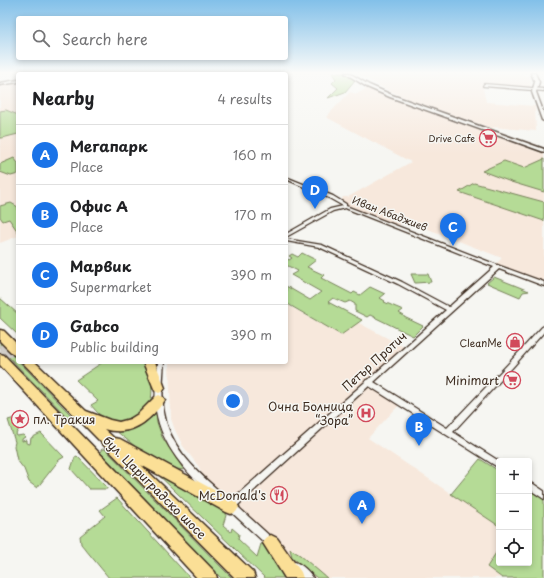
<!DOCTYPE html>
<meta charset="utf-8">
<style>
:root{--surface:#fff;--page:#f6f6f6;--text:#202124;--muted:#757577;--line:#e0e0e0;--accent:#1a73e8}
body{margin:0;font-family:"Playpen Sans",sans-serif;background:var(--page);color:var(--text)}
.controls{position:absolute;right:12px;bottom:12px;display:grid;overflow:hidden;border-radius:4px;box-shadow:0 2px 6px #0003}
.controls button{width:36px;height:36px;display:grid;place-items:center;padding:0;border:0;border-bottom:1px solid var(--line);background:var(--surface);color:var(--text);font:20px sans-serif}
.you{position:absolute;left:233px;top:401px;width:14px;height:14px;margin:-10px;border:3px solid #fff;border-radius:50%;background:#1a73e8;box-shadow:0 0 0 6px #1a73e833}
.badge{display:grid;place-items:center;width:26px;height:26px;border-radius:50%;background:var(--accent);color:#fff;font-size:13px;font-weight:700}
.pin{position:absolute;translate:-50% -33px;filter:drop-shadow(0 1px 2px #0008)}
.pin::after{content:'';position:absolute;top:21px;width:14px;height:12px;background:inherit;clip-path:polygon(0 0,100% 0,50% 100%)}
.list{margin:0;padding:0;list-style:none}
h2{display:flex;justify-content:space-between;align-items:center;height:52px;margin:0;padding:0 16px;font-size:17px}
h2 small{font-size:13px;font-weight:400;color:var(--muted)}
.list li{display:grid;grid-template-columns:26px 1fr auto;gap:12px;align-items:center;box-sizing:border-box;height:60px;padding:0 16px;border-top:1px solid var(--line)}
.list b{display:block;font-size:15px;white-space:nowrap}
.list p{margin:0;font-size:13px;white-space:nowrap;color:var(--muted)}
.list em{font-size:13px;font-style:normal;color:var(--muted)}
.icon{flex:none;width:22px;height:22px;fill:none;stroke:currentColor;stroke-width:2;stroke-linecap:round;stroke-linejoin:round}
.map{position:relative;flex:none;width:544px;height:578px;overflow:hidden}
.search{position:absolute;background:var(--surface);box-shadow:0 2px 6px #0003;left:16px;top:16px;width:272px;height:44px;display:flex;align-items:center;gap:10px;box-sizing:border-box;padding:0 14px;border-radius:4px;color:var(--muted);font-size:15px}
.panel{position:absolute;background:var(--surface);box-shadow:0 2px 6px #0003;left:16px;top:72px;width:272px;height:292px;border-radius:4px}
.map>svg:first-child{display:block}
</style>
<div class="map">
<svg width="544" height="578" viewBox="0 0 544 578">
<rect width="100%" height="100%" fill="#f6f6f2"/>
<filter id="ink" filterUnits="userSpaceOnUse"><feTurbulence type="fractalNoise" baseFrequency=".025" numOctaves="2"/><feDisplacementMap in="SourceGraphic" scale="8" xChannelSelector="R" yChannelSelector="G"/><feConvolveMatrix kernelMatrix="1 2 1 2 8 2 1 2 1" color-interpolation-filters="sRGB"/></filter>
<g filter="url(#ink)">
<!-- built -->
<path fill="#f7e8dc" d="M356,73H483L530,76L531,88L482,84L486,102L535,106L536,131L493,127L494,129L413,101L383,88Z
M18,82V236L0,243V86Z
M367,88L412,106L544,154V284L498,267L496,264L502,258L410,222L394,226L345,207L339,208L343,197H348L411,162L326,117L350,92L357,94Z
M286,304L341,335L357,322L406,348L369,382L401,403L368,438L499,526V548L487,567L502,578H309L207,486L199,467L183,446L175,430L171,419L169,362H286Z"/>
<!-- green -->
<path fill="#b5db96" stroke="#78825a" d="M332,73H344L355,80L345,92L328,98L338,88L332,83L336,79Z
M6,110L18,115V134L2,138H0V111Z
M14,158L18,163V174L11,176L0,172V164Z
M544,159V192L511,182L482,171L504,161L524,168Z
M474,183L544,202V221L459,192Z
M11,203L18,207V232L9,219L3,221L0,217V206Z
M302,253L316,260L307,267L324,275L321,278L352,294L354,292L360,295L370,287L385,294L380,298L385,301L384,302L403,310L399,313L404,316V317L423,326L413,336L370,315L367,317L355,311V304L350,301L345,303L333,298L328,302L362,320L341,335L286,303V286L310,300L321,292L291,275L298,271L286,265V258L289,260L292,258L289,256L292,254L298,257Z
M411,274H428L431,282L415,283Z
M494,277L529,291L523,292L520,297L487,283Z
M0,298L18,314V335L0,318Z
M0,342L72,416L71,418H68L0,348Z
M103,362H140L145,367L147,366C151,376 154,392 150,403C144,419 119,426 105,418C100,416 95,410 91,405L98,401L76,380Z
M156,411L157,422L162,437L184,470L177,469L136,447L116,431Z
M15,418L19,429L16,434L17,436L23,435L25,437L22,439V441L26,440V443L30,444L31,438L41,433L64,457L59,460L37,488L29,482L24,469L17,460L14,446L15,442L8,420Z
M102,449H105L232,578H221L100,452Z
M77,456L107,487V489H89L71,469L75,457Z
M480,459L499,471V526L451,494Z
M147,464L227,512L223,525L231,532L232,528L239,534L238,539L257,557L261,544H263L289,578H265Z
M529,490L544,499V578H502L487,567L499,548V563H529Z
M117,498L190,578H109L81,544L80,536L105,516L100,510Z
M290,549L300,555L327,578H317L292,557Z"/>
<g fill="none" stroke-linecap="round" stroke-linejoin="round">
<!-- highway-tunnel -->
<path stroke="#d1cdc8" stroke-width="12" stroke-dasharray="12 6" stroke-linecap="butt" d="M0,351H18"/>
<!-- street casing -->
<g stroke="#3b2a1e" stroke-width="2.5">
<path id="street" d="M484,84L544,89V91L483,86Z
M286,177L333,196L346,204V206L500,266L544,282V286L499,269L374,382L447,428L508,364L542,327L544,326V332L512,368L453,432L499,461V468L369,386L237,506L273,539L274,542L273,545L270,546L267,545L228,509L227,506L228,503L365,382L366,380H368L446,310L398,284L319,247L286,241V239L322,245L402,282L449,307L494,267L345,208L333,211L286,237V234L330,209L343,206L329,198L286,179Z
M158,362H164C163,378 161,395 164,412C169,445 193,468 217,489L218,492L217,495L214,496L211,495C186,472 162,446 156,411C154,395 157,378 158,362Z
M529,481L544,491V499L529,489Z
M295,562C301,564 310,572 313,578H301L292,569L290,566L292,563Z"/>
</g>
<!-- secondary casing -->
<g stroke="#3b2a1e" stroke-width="3">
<path id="secondary" d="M345,73H349L369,85L392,95L544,149V152L390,97L367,87Z
M531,73H535L539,82L536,92L544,114V121L542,120L532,92L535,82Z
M18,80V82L0,85V83Z"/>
</g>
<!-- highway casing -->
<g stroke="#3b2a1e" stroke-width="3">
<path id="highway" d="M0,330L4,331L18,345V356L14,355L0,341Z
M0,354L4,355L215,572L217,578H197L0,365Z
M22,362H35L86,411L110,420L119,422L130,419L138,414L155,397L159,395L163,397L165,400L163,403C148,422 131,437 104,429L114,438L120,439L236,502L239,507L236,512L231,514L226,512L141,465L253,572L255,578H235Z
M143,362H155L165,388L163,391L159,393L155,391Z
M271,535L277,538L301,572L303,578H285L263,543L265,538Z"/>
</g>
<!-- street -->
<use href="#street" fill="#f6f6f2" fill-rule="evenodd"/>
<!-- secondary -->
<use href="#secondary" fill="#f6f6f2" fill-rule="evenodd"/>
<!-- highway -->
<use href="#highway" fill="#fbdf96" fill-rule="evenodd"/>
</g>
</g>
<!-- sky -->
<linearGradient id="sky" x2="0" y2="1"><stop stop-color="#82c0e9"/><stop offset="0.47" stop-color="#fbfbf9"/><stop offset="1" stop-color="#fbfbf9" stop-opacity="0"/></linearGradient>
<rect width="544" height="154" fill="url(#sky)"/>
<!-- icons -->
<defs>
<g id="supermarket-ring" transform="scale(0.9)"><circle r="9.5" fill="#f6f6f2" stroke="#d1495b" stroke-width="1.5"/><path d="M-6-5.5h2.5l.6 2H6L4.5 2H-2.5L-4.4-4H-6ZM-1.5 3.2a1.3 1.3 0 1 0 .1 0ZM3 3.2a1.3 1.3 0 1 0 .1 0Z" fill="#d1495b"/></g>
<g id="shop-ring" transform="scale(0.9)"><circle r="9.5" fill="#f6f6f2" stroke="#d1495b" stroke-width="1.5"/><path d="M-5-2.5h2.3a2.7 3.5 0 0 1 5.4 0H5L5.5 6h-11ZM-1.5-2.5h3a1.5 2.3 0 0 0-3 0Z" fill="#d1495b"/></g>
<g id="hospital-ring" transform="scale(0.9)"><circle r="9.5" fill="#f6f6f2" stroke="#d1495b" stroke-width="1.5"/><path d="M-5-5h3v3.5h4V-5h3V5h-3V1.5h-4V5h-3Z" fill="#d1495b"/></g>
<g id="sight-ring" transform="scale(0.9)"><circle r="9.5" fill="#f6f6f2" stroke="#d1495b" stroke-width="1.5"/><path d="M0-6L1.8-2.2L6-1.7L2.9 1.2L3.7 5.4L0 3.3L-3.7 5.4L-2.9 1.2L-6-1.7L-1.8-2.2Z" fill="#d1495b"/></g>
<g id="restaurant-ring" transform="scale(0.9)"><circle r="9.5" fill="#f6f6f2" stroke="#d1495b" stroke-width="1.5"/><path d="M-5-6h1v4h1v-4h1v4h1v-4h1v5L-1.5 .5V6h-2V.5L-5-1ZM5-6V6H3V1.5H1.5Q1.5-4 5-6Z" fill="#d1495b"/></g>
</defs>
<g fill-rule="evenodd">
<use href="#supermarket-ring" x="488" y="138"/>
<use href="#shop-ring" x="515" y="342"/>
<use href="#supermarket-ring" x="512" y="380"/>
<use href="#hospital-ring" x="366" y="413"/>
<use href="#sight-ring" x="20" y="419"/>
<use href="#restaurant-ring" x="279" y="495"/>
</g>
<g text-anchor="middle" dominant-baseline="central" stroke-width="3" stroke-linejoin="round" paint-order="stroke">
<!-- far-poi labels -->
<g font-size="9" fill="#3b2a1e" stroke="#f6f6f2" text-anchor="end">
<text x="475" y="138">Drive Cafe</text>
</g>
<!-- street labels -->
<g font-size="10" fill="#3b2a1e" stroke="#f6f6f2">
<text transform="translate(390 213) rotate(21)">Иван Абаджиев</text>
</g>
<!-- poi labels -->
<g font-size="10" fill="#3b2a1e" stroke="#f6f6f2" text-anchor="end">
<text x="502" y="342">CleanMe</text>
</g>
<!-- near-street labels -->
<g font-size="12" fill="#3b2a1e" stroke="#f6f6f2">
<text transform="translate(374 361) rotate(-42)">Петър Протич</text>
<text transform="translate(155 487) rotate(45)">бул. Цариградско шосе</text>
</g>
<!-- near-poi labels -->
<g font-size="12" fill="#3b2a1e" stroke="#f6f6f2" text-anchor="end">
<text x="499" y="380">Minimart</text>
<text x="353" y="406">Очна Болница<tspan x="353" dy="14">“Зора”</tspan></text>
<text x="33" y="419" text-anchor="start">пл. Тракия</text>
<text x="266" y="495">McDonald's</text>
</g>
</g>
</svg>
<div class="controls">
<button>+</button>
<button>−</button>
<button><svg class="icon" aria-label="locate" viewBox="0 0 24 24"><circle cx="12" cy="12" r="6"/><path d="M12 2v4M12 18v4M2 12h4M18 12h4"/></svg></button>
</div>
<div class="you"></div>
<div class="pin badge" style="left:362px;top:524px">A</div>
<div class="pin badge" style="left:419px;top:446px">B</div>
<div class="pin badge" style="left:453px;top:246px">C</div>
<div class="pin badge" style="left:315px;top:209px">D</div>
<div class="search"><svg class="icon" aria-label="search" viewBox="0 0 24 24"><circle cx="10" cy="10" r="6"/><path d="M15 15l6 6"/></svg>Search here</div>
<section class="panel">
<h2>Nearby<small>4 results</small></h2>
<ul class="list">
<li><span class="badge">A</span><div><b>Мегапарк</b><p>Place</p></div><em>160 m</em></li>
<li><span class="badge">B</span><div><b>Офис А</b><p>Place</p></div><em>170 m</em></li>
<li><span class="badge">C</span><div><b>Марвик</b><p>Supermarket</p></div><em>390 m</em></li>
<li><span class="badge">D</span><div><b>Gabco</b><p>Public building</p></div><em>390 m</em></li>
</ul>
</section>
</div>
